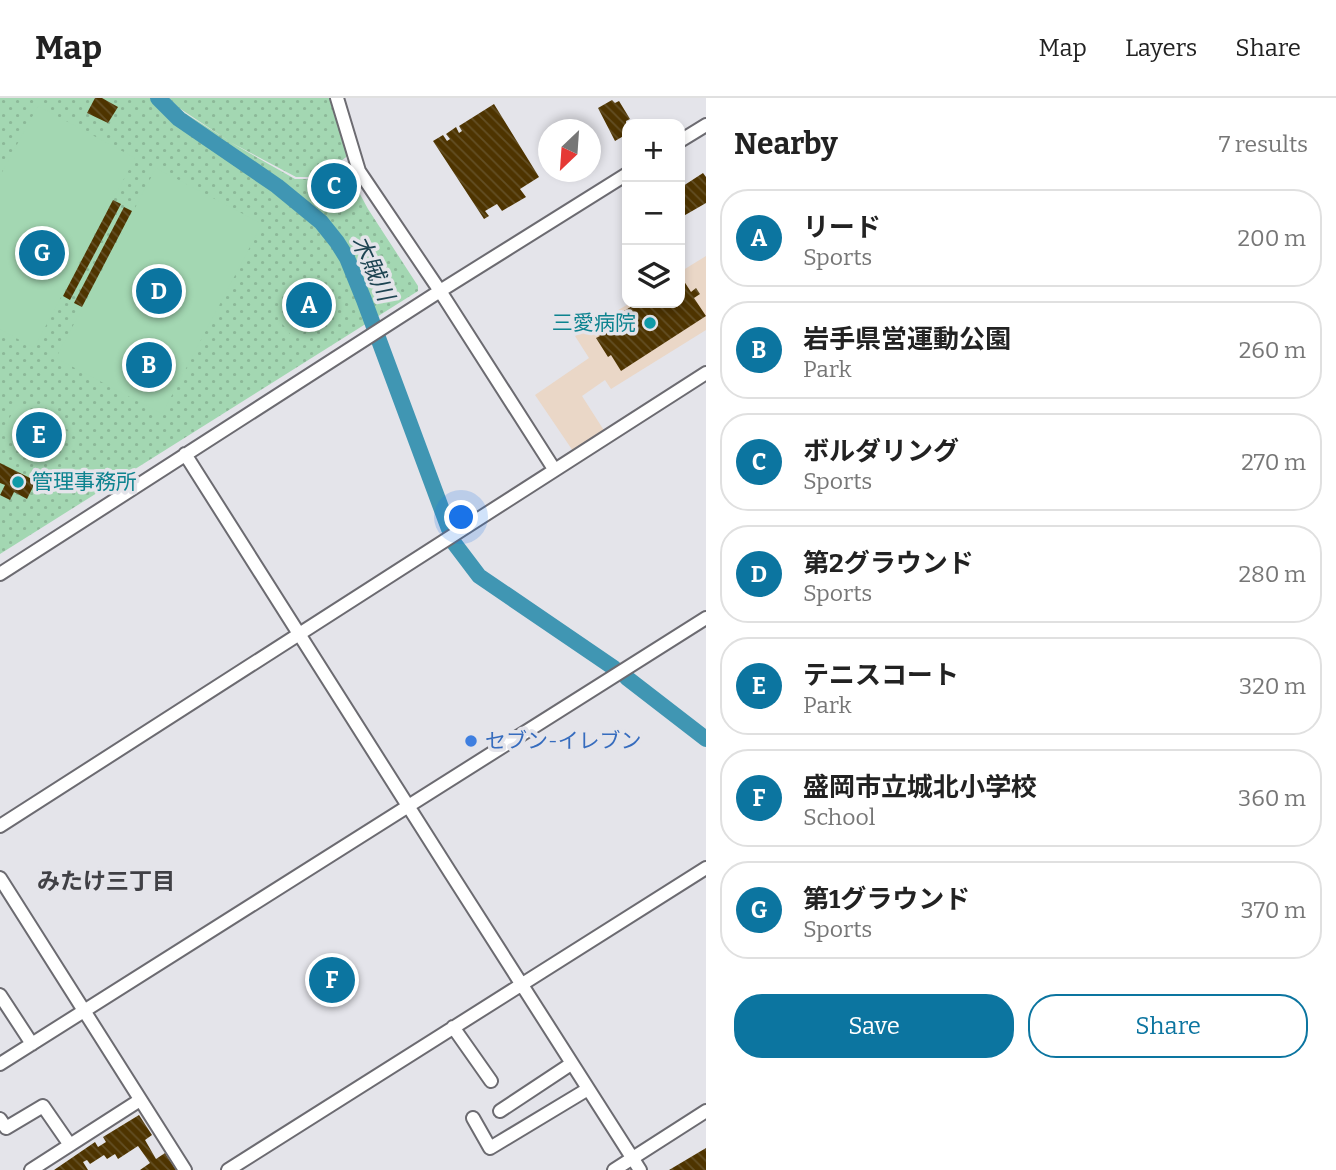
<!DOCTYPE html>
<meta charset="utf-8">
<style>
:root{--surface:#fff;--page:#f2f2f2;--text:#222;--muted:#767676;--line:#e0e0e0;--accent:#0c75a0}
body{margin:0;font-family:Bitter,"Noto Sans JP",serif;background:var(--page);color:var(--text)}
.controls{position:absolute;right:21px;top:21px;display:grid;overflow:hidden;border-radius:14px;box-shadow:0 4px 10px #0003}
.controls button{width:63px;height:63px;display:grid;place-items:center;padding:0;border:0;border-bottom:2px solid var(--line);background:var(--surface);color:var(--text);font:35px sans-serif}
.compass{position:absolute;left:538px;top:21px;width:63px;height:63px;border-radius:50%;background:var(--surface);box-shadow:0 4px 10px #0003;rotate:205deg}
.you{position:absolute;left:462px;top:420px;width:24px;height:24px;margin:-18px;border:5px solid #fff;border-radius:50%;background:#1a73e8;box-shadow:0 0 0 10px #1a73e833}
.badge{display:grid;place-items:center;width:46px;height:46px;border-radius:50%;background:var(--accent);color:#fff;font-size:23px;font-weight:700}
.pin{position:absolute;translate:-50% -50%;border:4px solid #fff;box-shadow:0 2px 7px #0006}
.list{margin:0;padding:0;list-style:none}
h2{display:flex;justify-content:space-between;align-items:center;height:91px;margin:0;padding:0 28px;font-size:30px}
h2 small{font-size:23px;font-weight:400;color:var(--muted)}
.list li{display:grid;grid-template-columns:46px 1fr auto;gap:21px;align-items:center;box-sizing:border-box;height:98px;margin:0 14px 14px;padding:0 14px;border:2px solid var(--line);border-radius:28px}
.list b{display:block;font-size:26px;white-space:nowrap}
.list p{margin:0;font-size:23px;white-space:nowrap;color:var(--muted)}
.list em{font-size:23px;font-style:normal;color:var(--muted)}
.actions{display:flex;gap:14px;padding:21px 28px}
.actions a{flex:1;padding:16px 0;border:2px solid var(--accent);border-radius:28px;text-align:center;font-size:24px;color:var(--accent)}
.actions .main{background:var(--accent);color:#fff}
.icon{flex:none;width:38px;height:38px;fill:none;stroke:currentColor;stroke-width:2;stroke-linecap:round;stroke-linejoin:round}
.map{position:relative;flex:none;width:706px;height:1072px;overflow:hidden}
header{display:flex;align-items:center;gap:42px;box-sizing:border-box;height:98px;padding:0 35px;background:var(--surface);border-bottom:2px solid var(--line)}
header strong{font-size:33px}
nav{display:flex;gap:38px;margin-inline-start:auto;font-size:24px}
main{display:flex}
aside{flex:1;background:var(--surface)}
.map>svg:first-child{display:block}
</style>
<header>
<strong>Map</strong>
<nav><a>Map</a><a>Layers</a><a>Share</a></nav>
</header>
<main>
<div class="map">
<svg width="706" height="1072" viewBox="0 0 706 1072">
<defs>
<pattern id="park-dots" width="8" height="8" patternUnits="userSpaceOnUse" patternTransform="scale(1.75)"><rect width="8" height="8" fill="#a3d7b2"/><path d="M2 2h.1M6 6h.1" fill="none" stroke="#8cb898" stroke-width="1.8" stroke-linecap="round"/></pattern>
<pattern id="building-back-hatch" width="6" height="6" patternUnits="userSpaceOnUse" patternTransform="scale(1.75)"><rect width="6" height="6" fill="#4e3400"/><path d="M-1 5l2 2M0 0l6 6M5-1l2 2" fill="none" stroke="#634f25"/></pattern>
</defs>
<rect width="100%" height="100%" fill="#e4e4ea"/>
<!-- medical -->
<path fill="#ead7c7" d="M706,158V232L611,291L605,282L582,298L605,334L573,353L535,297L589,260L575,238L630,205H680V174Z"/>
<!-- park -->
<path fill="url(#park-dots)" d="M0,0H167L180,12L229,43L179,10L169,0H332L349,57L319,79H296L230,44L295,81H319L342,63L368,111L418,188V193L0,456Z"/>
<!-- pitch -->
<path fill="#a3d7b2" d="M38,8L135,60L34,250L0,231V78Z
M156,70L262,126L162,316L56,260Z
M309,189L325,213L308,225L292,202Z
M294,208L310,230L294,241L278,220Z
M16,307L30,314L15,343L2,336Z
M36,317L50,324L35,353L21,346Z
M56,328L69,334L55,363L41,357Z"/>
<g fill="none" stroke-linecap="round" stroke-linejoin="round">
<!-- river -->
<path stroke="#4096b3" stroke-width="16" d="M158,0L179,21L277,88L321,124L337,144L347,160L364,202L449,431
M454,445L479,478L614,570
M627,580L706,641"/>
</g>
<!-- building -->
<path fill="url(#building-back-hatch)" d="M95,0H102L118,9L108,25L87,15Z
M612,2L615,5L619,3L630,21L626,23L627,36L615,43L598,10Z
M494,6L539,79L520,91L526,99L502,113L497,106L485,113L489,118L484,121L433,43L443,37L447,43L450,41L446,36L456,29L459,35L462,33L459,28Z
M703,75L706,79V105L680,120V90Z
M113,102L121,106L70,202L63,198Z
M124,109L132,113L82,209L74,205Z
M680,177L691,194L696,190L700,196L694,200L706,218L621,273L611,257L608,259L596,240L600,238L595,231L637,205H680Z
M0,365L36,383L27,401L14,394L10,402L0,397L5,387L0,385Z
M139,1017L152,1037L145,1042L156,1061L165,1055L176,1072H140L150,1065L138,1048L118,1061L115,1056L107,1061L104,1057L90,1066L87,1062L83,1064L88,1072H54L95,1044L98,1049L106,1044L103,1039Z
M706,1050V1072H669Z"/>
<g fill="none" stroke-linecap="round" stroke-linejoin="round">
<!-- minor casing -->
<g stroke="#6c6b71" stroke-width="16">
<path id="minor" d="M337,0L359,73L440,193L554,371
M680,43L706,27
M185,356C337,595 487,834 640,1072
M0,476L440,193L627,76
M0,728L706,275
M0,780L185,1072
M0,897L32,946
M453,929L491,983
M0,966L706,520
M500,1013L571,966
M473,1020L490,1050L588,991
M0,1021L6,1030L43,1008L70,1047
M31,1072L140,1002
M228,1072L706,770
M614,1072L706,1013"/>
</g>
<!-- minor -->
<use href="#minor" stroke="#fff" stroke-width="12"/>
</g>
<!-- markers -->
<g fill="#0f9aa8" stroke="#e4e4ea" stroke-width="2.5">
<circle cx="650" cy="225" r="7"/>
<circle cx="18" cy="384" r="7"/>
</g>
<circle fill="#3f7fe0" stroke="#e4e4ea" stroke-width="2.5" cx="471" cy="643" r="7"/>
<g text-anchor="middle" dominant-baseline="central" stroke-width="7" stroke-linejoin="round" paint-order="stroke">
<!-- culture labels -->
<g font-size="21" fill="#0d838f" stroke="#e4e4ea" text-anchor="end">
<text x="636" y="225">三愛病院</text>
<text x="32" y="384" text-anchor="start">管理事務所</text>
</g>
<!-- shop labels -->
<g font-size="21" fill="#366cbe" stroke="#e4e4ea" text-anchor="start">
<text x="485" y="643">セブン-イレブン</text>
</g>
<!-- water labels -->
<g font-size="23" font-style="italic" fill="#1e4452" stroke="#e4e4ea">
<text transform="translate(373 170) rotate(65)">木賊川</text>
</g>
<!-- neighbourhood labels -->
<g font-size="23" font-weight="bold" fill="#404045" stroke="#e4e4ea">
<text x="106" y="783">みたけ三丁目</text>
</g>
</g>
</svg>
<div class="controls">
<button>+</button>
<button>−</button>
<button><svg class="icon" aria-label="layers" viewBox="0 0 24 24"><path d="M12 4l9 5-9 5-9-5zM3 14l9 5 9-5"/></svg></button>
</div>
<svg class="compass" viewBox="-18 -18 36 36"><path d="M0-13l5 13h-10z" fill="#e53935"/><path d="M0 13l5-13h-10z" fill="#767676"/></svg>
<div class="you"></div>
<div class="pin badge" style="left:309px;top:207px">A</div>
<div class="pin badge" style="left:149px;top:267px">B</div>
<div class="pin badge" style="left:334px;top:88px">C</div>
<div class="pin badge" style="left:159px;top:193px">D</div>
<div class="pin badge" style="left:39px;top:337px">E</div>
<div class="pin badge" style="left:332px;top:882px">F</div>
<div class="pin badge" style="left:42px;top:155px">G</div>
</div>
<aside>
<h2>Nearby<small>7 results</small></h2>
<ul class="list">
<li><span class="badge">A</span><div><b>リード</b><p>Sports</p></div><em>200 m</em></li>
<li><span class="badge">B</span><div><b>岩手県営運動公園</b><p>Park</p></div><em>260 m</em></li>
<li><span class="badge">C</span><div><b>ボルダリング</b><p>Sports</p></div><em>270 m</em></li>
<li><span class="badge">D</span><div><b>第2グラウンド</b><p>Sports</p></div><em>280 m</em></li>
<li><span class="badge">E</span><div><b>テニスコート</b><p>Park</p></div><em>320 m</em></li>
<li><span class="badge">F</span><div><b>盛岡市立城北小学校</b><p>School</p></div><em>360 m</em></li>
<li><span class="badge">G</span><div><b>第1グラウンド</b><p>Sports</p></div><em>370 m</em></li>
</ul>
<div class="actions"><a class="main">Save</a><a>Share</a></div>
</aside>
</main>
